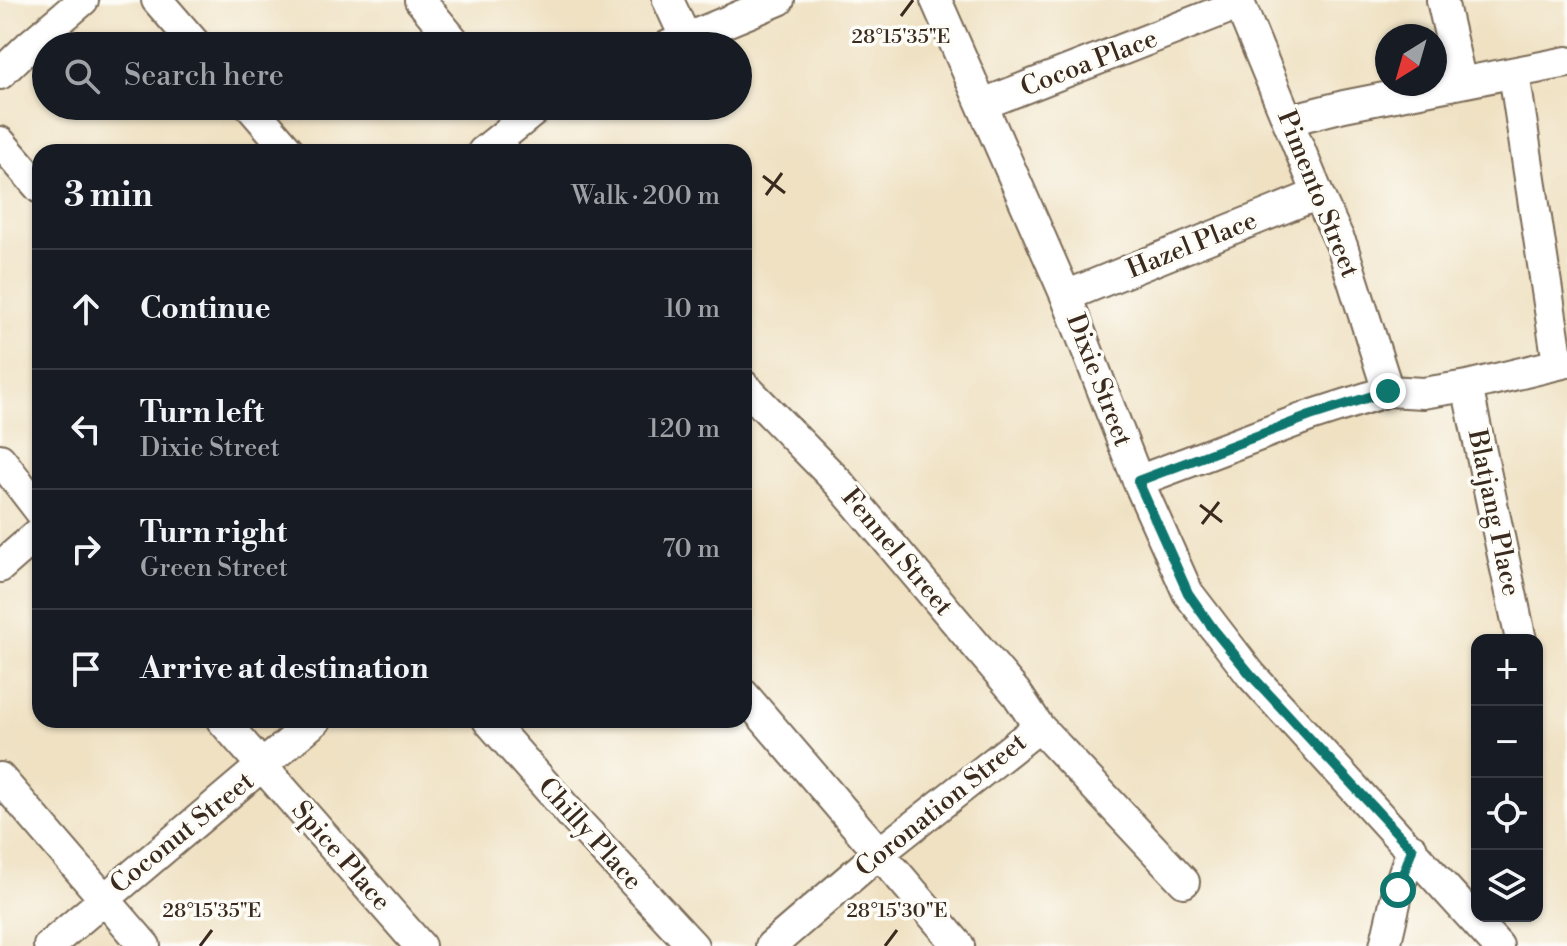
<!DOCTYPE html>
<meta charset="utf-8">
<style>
:root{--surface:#171b24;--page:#242831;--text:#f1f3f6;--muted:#9ea1a6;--line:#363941}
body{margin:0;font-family:"Libre Bodoni",serif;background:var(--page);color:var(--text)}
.controls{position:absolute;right:24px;bottom:24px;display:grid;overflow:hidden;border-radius:16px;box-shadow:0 2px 6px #0004}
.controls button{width:72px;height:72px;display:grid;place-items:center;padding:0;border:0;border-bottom:2px solid var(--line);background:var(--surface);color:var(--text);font:40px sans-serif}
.compass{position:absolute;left:1375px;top:24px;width:72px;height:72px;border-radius:50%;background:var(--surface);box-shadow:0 2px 6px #0004;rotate:217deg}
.stop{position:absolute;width:24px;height:24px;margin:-18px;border:6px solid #0f766e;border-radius:50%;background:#fff}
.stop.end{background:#0f766e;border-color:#fff;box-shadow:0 2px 8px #0008}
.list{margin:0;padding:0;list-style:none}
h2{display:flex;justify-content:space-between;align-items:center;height:104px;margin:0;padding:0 32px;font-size:34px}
h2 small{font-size:26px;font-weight:400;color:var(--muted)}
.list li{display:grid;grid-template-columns:52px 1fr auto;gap:24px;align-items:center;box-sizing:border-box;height:120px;padding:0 32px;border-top:2px solid var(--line)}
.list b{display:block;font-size:30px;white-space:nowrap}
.list p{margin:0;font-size:26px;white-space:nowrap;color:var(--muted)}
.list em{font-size:26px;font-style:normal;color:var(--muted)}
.icon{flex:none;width:44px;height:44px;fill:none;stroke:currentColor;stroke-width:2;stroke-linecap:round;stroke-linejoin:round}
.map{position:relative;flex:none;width:1567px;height:946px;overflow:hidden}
.search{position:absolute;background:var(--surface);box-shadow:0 2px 6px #0004;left:32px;top:32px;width:720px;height:88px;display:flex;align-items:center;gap:20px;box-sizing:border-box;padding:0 28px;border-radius:44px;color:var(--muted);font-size:30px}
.panel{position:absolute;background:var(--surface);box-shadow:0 2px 6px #0004;left:32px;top:144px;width:720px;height:584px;border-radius:24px}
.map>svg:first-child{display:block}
</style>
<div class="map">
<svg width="1567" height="946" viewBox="0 0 1567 946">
<rect width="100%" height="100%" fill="#fdfcf7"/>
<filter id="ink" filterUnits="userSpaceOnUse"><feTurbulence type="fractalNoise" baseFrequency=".0125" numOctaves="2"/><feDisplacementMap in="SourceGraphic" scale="16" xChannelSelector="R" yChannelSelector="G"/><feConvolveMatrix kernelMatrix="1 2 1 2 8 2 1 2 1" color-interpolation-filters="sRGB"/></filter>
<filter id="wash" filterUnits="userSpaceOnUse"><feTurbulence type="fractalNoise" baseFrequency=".006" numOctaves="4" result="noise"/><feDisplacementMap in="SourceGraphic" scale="32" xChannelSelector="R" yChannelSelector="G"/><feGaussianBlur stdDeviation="1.8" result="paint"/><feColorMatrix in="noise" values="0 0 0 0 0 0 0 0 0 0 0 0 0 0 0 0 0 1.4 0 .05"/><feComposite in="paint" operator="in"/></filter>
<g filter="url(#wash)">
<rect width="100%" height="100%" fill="#efe1c2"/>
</g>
<g filter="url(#ink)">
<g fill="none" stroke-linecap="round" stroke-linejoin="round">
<!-- minor casing -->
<g stroke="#7a6a57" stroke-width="34">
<path id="minor" d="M157,0L197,46
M420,0L458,46
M668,0L686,39
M936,0L1066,296L1138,481L1188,593L1251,675L1498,946
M1238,0L1318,194L1342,246L1388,391
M1442,0L1461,83
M668,46L779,0
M1514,73L1558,363
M0,74L29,46L83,0
M983,104L1239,4
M250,106L290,152
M1289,120L1344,106L1567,62
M0,142L40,188
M483,152L540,106
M1066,296L1318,194
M744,386L839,483L1017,694L1039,727L1184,882
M1467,386L1521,640
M0,459L40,511
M1138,481L1310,416L1388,391L1423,393L1467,386L1567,362
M0,567L40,532
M744,695L959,946
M222,720L420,946
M488,720L577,821L693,946
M0,778L145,946
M49,946L316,720
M771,946L878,854L1039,727
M1385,946L1398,890L1412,849"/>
</g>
<!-- minor -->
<use href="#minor" stroke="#fff" stroke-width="30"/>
</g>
</g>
<g fill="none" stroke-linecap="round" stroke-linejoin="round" filter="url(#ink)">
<!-- route -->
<path stroke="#0f766e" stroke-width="10" d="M1388,391L1310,416L1138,481L1188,593L1214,630L1251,675L1412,849L1398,890"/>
</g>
<!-- ticks -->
<path fill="none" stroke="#3b2a1e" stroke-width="3" d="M901,16L913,0M763,176L785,193M766,195L782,173M1200,505L1222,522M1202,524L1219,502M200,946L212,930M885,946L897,930"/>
<g text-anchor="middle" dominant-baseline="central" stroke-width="7" stroke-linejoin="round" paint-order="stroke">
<!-- street labels -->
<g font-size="26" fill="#3b2a1e" stroke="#fdfcf7">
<text transform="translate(1089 63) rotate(-21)">Cocoa Place</text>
<text transform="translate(1318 194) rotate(68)">Pimento Street</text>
<text transform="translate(1192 245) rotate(-22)">Hazel Place</text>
<text transform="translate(1099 380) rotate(69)">Dixie Street</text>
<text transform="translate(1494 513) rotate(78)">Blatjang Place</text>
<text transform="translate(897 552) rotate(50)">Fennel Street</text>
<text transform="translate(941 805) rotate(-39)">Coronation Street</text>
<text transform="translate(182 833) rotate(-39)">Coconut Street</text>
<text transform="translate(590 834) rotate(48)">Chilly Place</text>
<text transform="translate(341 856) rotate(49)">Spice Place</text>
</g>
</g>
<g font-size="20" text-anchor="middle" fill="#3b2a1e" stroke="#fdfcf7" stroke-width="7" stroke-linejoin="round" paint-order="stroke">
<text x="901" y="43">28°15'35"E</text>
<text x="212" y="917">28°15'35"E</text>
<text x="897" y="917">28°15'30"E</text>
</g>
</svg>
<div class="controls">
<button>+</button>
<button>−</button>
<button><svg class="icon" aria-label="locate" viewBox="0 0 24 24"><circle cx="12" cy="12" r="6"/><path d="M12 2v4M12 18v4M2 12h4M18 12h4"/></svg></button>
<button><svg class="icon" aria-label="layers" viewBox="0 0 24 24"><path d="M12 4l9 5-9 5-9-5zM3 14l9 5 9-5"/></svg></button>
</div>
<svg class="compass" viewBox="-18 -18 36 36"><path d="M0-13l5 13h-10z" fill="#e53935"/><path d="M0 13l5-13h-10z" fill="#9ea1a6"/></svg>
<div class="stop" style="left:1398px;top:890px"></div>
<div class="stop end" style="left:1388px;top:391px"></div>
<div class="search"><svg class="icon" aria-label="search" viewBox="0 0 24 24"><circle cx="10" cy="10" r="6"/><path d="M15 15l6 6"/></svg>Search here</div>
<section class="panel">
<h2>3 min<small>Walk · 200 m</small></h2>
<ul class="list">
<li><svg class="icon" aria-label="ahead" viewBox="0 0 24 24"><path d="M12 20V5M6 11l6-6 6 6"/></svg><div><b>Continue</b></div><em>10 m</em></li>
<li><svg class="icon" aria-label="left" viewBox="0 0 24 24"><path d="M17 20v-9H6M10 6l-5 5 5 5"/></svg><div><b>Turn left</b><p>Dixie Street</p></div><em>120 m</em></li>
<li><svg class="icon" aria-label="right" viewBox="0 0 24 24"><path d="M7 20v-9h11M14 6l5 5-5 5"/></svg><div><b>Turn right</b><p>Green Street</p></div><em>70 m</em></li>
<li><svg class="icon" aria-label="arrive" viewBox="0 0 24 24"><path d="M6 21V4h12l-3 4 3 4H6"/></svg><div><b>Arrive at destination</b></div></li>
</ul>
</section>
</div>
